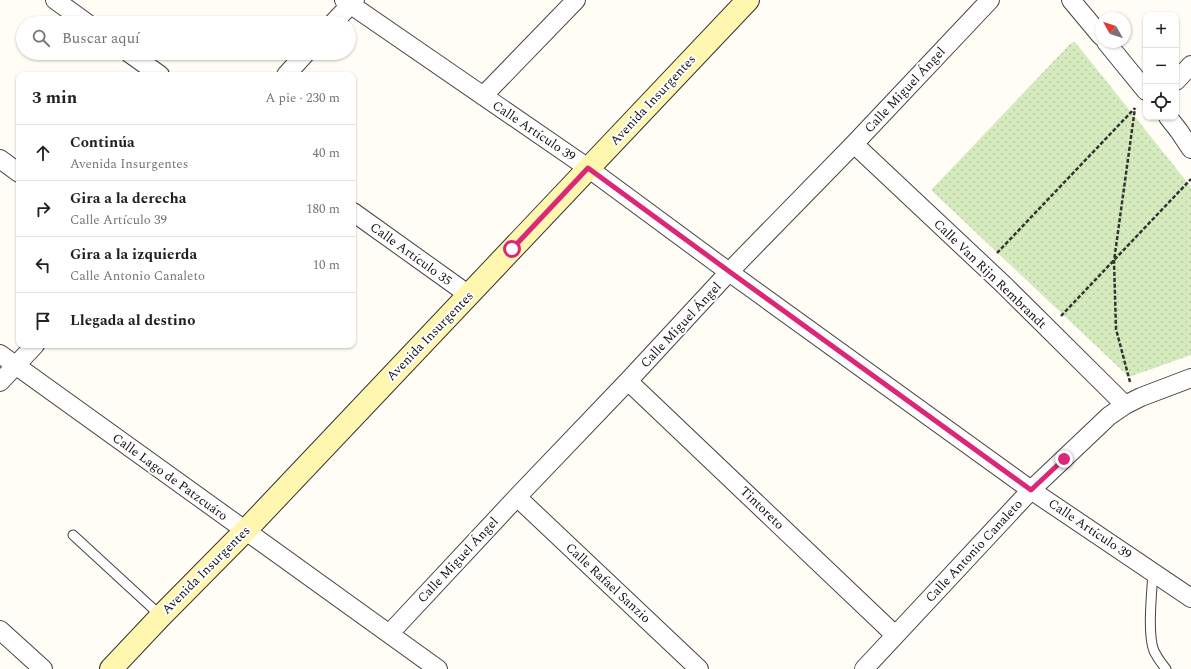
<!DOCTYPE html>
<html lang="es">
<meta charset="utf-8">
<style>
:root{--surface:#fff;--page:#f6f6f6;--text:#202124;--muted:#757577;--line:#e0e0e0}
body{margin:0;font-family:Spectral,serif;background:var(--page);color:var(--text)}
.controls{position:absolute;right:12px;top:12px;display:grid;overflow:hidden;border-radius:8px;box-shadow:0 1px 3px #0004}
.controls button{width:36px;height:36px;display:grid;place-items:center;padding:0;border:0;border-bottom:1px solid var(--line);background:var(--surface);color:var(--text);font:20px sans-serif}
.compass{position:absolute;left:1095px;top:12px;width:36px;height:36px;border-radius:50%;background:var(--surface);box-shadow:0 1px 3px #0004;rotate:309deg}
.stop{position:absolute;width:12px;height:12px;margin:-9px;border:3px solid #db2777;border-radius:50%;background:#fff}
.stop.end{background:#db2777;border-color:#fff;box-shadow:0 1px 4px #0008}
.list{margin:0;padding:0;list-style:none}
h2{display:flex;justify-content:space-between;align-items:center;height:52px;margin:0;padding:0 16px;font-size:17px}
h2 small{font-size:13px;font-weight:400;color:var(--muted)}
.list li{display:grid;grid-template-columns:26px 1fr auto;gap:12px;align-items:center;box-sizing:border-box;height:56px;padding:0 16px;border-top:1px solid var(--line)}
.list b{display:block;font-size:15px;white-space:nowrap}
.list p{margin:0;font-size:13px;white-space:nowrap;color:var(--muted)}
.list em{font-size:13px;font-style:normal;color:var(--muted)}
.icon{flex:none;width:22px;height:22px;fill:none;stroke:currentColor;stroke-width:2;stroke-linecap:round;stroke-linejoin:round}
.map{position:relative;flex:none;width:1191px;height:669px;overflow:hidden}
.search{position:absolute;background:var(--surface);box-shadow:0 1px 3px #0004;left:16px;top:16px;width:340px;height:44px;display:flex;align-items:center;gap:10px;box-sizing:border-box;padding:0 14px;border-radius:22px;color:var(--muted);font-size:15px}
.panel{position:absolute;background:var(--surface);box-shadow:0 1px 3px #0004;left:16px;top:72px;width:340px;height:276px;border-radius:8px}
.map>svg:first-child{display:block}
</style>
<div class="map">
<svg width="1191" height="669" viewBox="0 0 1191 669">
<defs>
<pattern id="green-dots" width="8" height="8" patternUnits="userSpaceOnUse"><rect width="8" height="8" fill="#d5ebbd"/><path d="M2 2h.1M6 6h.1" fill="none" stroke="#b6c8a1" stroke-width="1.8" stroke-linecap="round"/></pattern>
</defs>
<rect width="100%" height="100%" fill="#fffdf5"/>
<!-- green -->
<path fill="url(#green-dots)" d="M1075,42L1191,187V355L1129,377L931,190L1071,43Z"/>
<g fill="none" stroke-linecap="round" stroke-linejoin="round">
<!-- lane casing -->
<g stroke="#444" stroke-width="11">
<path id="lane" d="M73,535L161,616
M1153,572C1152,591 1147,634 1154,651C1157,657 1162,664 1166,669"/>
</g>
<!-- street casing -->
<g stroke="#444" stroke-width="20">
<path id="street" d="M55,0L87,23
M344,0L588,168L729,272L1031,490L1191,598
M1071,0L1101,36
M333,23L355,0
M1106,42L1146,91
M129,53L160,75
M286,75L306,53
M1176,81L1191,65
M483,96L576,0
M1168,117L1179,131L1191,149
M854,144L1004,285L1125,405
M0,159L19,173
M353,212L469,295
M0,354L438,669
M628,381L895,635
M0,382L35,345
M517,497L699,669
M0,630L43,669
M390,633L517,497L628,381L729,272L854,144L990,0
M864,669L1031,490L1109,416L1125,405L1141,397L1191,378"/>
</g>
<!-- secondary casing -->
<g stroke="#333" stroke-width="24">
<path id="secondary" d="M111,669L161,616L245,531L748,0"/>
</g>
<!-- path -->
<path stroke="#333" stroke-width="2.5" stroke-dasharray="4 2" stroke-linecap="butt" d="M997,253L1135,108
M1061,316L1191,179
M1130,382L1116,329L1114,261L1135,108"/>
<!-- lane -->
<use href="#lane" stroke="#fff" stroke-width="9"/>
<!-- street -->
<use href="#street" stroke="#fff" stroke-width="18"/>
<!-- secondary -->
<use href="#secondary" stroke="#fff6b0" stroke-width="22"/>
</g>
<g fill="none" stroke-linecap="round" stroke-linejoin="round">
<!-- route -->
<path stroke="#db2777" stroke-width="5" d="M512,249L588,168L730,272L1031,490L1064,459"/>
</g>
<g text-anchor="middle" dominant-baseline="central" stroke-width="4" stroke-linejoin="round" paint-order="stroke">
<!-- street labels -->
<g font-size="13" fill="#111" stroke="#fff">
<text transform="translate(905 90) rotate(-47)">Calle Miguel Ángel</text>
<text transform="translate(653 100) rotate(-47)">Avenida Insurgentes</text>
<text transform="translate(534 131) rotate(34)">Calle Artículo 39</text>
<text transform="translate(411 254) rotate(36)">Calle Artículo 35</text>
<text transform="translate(990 274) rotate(44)">Calle Van Rijn Rembrandt</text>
<text transform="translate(681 325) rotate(-47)">Calle Miguel Ángel</text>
<text transform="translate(430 336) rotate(-46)">Avenida Insurgentes</text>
<text transform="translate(170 477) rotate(36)">Calle Lago de Patzcuáro</text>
<text transform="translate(762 508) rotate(44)">Tintoreto</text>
<text transform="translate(1090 529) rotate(34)">Calle Artículo 39</text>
<text transform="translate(974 551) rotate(-47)">Calle Antonio Canaleto</text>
<text transform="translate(458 560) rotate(-47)">Calle Miguel Ángel</text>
<text transform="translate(206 570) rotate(-45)">Avenida Insurgentes</text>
<text transform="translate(608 583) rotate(43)">Calle Rafael Sanzio</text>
</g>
</g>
</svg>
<div class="controls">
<button>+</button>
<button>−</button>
<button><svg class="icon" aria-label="locate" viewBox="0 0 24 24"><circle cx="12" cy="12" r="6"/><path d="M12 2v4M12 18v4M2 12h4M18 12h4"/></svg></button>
</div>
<svg class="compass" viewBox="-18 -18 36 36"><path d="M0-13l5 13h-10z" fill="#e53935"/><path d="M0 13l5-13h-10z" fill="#757577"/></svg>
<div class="stop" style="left:512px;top:249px"></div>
<div class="stop end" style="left:1064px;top:459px"></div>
<div class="search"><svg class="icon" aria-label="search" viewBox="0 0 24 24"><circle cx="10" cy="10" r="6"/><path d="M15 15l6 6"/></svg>Buscar aquí</div>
<section class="panel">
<h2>3 min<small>A pie · 230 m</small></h2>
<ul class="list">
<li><svg class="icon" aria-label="ahead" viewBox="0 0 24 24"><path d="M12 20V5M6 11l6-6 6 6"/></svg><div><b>Continúa</b><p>Avenida Insurgentes</p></div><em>40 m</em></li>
<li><svg class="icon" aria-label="right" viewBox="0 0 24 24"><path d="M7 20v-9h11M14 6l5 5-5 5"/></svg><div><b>Gira a la derecha</b><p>Calle Artículo 39</p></div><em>180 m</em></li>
<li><svg class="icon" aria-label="left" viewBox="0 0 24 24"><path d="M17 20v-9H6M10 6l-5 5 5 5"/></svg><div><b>Gira a la izquierda</b><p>Calle Antonio Canaleto</p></div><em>10 m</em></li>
<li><svg class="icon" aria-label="arrive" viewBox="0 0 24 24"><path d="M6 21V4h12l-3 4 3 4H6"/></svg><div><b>Llegada al destino</b></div></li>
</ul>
</section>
</div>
